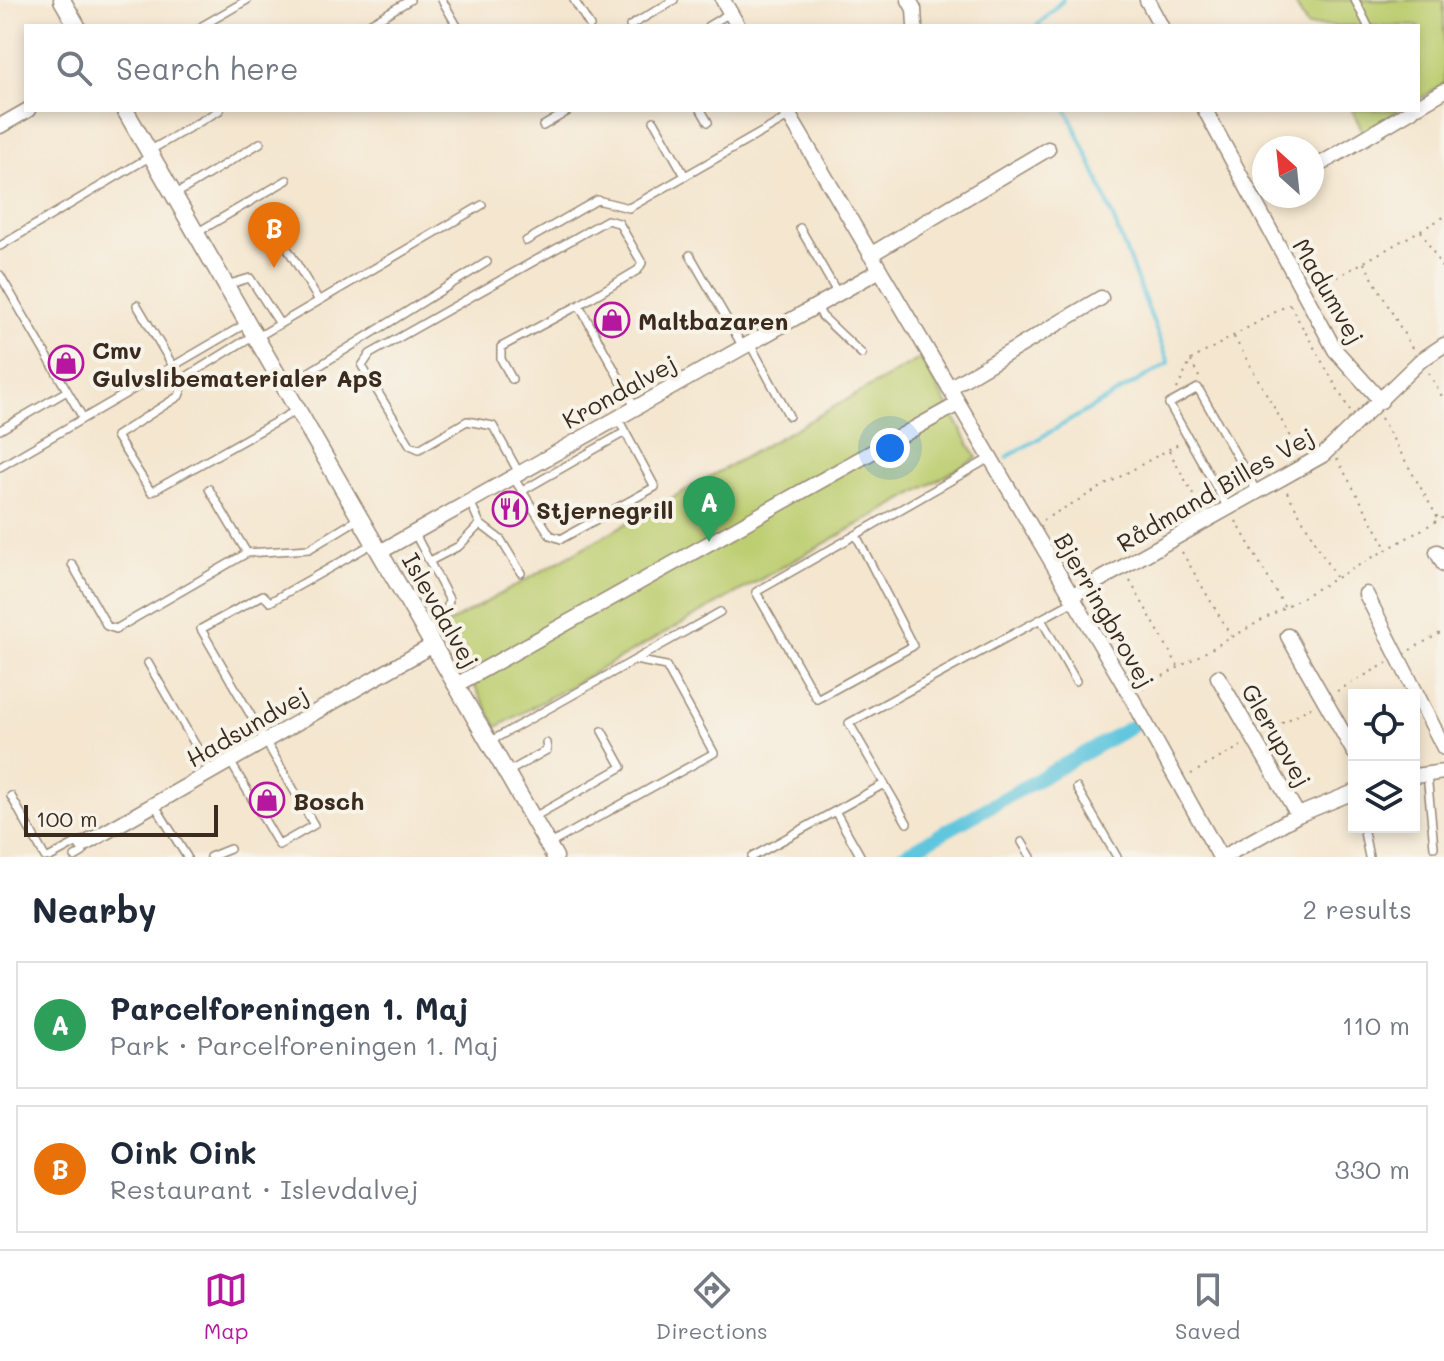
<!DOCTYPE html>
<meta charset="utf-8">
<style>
:root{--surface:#fff;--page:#f2f2f3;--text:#1f2937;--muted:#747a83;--line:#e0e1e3;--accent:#b5179e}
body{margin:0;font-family:Mali,sans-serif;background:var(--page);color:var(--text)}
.controls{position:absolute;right:24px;bottom:24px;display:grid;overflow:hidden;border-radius:0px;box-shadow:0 4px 12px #0003}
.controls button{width:72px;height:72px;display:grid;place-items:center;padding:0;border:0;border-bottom:2px solid var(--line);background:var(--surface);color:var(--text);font:40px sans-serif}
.compass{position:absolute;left:1252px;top:136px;width:72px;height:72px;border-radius:50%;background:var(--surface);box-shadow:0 4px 12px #0003;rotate:333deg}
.scale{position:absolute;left:24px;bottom:20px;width:194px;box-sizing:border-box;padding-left:8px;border:4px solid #3b2a1e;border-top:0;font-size:22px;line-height:28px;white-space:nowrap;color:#3b2a1e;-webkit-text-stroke:6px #f7f3e8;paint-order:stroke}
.you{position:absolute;left:890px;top:448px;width:28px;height:28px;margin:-20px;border:6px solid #fff;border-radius:50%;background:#1a73e8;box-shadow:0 0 0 12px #1a73e833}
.badge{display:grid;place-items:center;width:52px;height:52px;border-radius:50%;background:var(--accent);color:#fff;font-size:26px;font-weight:700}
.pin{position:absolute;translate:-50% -66px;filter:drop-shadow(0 2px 4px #0008)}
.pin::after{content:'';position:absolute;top:42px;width:28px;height:24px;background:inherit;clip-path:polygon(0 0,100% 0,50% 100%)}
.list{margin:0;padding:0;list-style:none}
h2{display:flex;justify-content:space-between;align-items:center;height:104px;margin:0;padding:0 32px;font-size:34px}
h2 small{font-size:26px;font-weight:400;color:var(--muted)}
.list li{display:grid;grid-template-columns:52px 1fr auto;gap:24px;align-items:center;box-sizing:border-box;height:128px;margin:0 16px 16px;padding:0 16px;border:2px solid var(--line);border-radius:0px}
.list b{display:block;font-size:30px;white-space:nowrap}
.list p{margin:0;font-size:26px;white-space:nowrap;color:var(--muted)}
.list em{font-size:26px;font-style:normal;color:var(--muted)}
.icon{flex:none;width:44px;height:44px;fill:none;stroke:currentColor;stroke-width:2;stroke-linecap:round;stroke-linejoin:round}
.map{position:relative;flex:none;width:1444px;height:857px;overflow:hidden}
.search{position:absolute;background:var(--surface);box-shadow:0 4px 12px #0003;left:24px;right:24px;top:24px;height:88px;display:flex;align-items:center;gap:20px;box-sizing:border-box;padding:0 28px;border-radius:0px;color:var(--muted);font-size:30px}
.sheet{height:392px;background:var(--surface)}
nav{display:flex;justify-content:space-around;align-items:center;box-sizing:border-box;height:112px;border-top:2px solid var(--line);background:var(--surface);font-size:22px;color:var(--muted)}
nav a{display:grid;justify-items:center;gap:4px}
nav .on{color:var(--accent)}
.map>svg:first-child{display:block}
</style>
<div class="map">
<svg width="1444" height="857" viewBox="0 0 1444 857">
<rect width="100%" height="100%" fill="#f7f3e8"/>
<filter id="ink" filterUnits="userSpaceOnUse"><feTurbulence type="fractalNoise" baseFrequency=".0125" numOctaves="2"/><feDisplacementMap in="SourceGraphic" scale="16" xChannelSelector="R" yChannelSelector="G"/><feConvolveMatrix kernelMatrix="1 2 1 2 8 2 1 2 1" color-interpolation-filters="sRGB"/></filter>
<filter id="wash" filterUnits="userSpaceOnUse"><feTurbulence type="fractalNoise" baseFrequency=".006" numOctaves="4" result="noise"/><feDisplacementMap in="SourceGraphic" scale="32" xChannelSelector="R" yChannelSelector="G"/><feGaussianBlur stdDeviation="1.8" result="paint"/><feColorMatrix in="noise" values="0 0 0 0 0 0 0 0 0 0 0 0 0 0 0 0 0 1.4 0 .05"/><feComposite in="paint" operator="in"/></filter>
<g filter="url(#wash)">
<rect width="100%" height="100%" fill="#f4e6cf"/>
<!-- green -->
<path fill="#bdce71" stroke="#7c7c48" stroke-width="2" d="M1293,0H1444V84L1418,100V26H1307Z
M1352,110H1400L1363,132Z
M921,358L977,458L497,727L442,627Z"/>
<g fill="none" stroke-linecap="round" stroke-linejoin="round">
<!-- stream -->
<path stroke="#61c6de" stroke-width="4" d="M1037,26L1063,0
M1007,457L1169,363L1097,176L1067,110"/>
<!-- canal -->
<path stroke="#61c6de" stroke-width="14" d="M900,857L1131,727"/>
</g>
</g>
<g filter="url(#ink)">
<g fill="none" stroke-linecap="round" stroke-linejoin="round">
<!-- service casing -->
<g stroke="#988876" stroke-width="10">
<path id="service" d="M442,0L457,26
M574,0L590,26
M1355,0L1368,26
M202,26L247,0
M366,26L410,0
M630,26L674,0
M708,26L730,13
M701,110L708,122
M654,121L685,176
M543,126L570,110
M149,151L220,110
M176,194L260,143
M800,228L838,294
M198,232L287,180
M526,241L597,200L629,208L790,116
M0,246L151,156
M289,251L319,301
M690,255L743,347
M0,275L83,418
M226,285L250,278L280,324
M137,305L173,366
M817,306L822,316L862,354
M254,335L186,377L179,396L116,436L151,492L297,410
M256,338L482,205
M750,344L789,416
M512,379L501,359V347L579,305
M285,387L487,262
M0,430L67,391
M0,467L247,323
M519,473L493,426L467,421L419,449L410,445L362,366L370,354L607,220L619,223L642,263L638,270L579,305L635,407
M513,477L550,535L561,539L655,487L617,417
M209,489L247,553L309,549L360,518
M522,491L625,432
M1228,508L1169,404L1198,388L1257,492
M480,524L501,540L521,573
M414,532L449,599L447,611L428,632
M856,535L913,646L817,699L756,592L990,458
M430,561L459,546L480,524L470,501
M72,564L107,626L116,629L247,553
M1041,619L1076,681
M148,663L211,772
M489,742L720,612
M230,761L279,845L314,825L201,629L263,595L270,602L372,544
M508,772L547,750L546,743
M1427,774L1434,847
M1077,788L1117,857
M11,796L45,857
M154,804L187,857
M835,811L861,857
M534,817L622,767L602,731
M907,823L849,723L1074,601
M1363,827L1369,857
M1022,842L1031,857
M548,845L714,753L666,666L635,660
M50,857L76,843L83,845V852L75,857
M210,857L230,849
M752,857L884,784"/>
</g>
<!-- minor casing -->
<g stroke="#988876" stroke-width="17">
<path id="minor" d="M723,0L738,26
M909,0L914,9L915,26
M1147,0L1161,26
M1418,106L1444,91
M786,110L1130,695L1220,857
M1205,110L1335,350L1381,401
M0,126L28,110
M1312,169L1412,110
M870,255L1048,149
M949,388L1101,298
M380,552L880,270
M1437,552L1444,565
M1366,594L1444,748
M1071,596L1323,455L1420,361L1444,345
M1288,636L1354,752
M1218,677L1298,815
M456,685L958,404
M1414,776L1444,772
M83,845L433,645
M1223,857L1298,815L1354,792"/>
</g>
<!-- tertiary casing -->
<g stroke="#988876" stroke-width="19">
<path id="tertiary" d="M62,0L77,26
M125,110L555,857"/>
</g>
<!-- path -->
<path stroke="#988876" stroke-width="2" stroke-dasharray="2 6" stroke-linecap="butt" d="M1421,231L1444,271
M1364,263L1412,348
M1316,289L1444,217
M1290,305L1350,411
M1234,337L1300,453
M1191,361L1199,377
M1429,373L1444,400
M1177,389L1191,360L1293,302
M1381,418L1439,520
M1169,451L1201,508
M1337,459L1387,548
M1287,492L1335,577
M1043,520L1180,443
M1236,521L1284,606
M1182,552L1231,636
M1130,581L1178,666
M1410,650L1444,631
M1142,688L1444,517
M1337,691L1387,663
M1268,731L1311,707
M1191,774L1241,746"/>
<!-- service -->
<use href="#service" stroke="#fff" stroke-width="7"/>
<!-- minor -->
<use href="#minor" stroke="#fff" stroke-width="14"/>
<!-- tertiary -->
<use href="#tertiary" stroke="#fff" stroke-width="16"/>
</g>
</g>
<!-- icons -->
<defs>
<g id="shop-ring" transform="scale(1.8)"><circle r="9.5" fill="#f7f3e8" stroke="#b5179e" stroke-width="1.5"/><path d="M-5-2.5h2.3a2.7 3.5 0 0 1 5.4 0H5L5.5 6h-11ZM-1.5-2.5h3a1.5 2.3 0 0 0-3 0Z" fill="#b5179e"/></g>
<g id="restaurant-ring" transform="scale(1.8)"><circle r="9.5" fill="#f7f3e8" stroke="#b5179e" stroke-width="1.5"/><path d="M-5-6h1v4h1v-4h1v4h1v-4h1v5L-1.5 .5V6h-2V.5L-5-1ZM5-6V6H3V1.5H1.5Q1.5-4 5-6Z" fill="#b5179e"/></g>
</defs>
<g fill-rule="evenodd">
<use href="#shop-ring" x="612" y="320"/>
<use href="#shop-ring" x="66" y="363"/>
<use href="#restaurant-ring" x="510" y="509"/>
<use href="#shop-ring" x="267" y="800"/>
</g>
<g text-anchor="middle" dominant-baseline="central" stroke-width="8" stroke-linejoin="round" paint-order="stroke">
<!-- street labels -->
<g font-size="24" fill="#3b2a1e" stroke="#f7f3e8">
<text transform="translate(1329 291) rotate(60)">Madumvej</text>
<text transform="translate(619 391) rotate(-29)">Krondalvej</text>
<text transform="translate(1215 489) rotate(-30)">Rådmand Billes Vej</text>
<text transform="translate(441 610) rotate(60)">Islevdalvej</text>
<text transform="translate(1105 610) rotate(60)">Bjerringbrovej</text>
<text transform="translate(247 726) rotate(-30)">Hadsundvej</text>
<text transform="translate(1277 735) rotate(60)">Glerupvej</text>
</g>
<!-- poi labels -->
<g font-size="24" font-weight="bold" fill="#3b2a1e" stroke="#f7f3e8" text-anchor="start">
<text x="638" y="320">Maltbazaren</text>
<text x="92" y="349">Cmv<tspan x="92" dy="28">Gulvslibematerialer ApS</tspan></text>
<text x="536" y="509">Stjernegrill</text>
<text x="293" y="800">Bosch</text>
</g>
</g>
</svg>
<div class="controls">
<button><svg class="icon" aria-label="locate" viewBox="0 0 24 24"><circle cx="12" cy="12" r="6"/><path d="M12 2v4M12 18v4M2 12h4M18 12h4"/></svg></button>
<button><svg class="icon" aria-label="layers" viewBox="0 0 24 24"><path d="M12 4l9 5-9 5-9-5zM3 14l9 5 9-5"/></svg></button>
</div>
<svg class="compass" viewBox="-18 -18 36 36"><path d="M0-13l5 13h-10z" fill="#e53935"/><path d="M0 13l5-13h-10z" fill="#747a83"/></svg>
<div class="scale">100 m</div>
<div class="you"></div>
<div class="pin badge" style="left:709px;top:542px;background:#2e9e5b">A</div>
<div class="pin badge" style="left:274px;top:268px;background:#e8710a">B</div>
<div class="search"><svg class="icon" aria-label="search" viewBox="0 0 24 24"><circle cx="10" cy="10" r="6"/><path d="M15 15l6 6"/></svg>Search here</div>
</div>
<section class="sheet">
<h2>Nearby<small>2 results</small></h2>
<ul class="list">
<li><span class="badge" style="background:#2e9e5b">A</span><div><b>Parcelforeningen 1. Maj</b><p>Park · Parcelforeningen 1. Maj</p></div><em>110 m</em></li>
<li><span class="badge" style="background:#e8710a">B</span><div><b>Oink Oink</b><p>Restaurant · Islevdalvej</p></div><em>330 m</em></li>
</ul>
</section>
<nav>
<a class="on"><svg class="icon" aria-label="map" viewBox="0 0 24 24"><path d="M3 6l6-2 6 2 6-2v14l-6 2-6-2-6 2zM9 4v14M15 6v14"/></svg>Map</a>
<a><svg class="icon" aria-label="directions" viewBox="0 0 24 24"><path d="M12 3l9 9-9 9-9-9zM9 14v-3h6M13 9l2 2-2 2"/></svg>Directions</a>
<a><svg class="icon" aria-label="saved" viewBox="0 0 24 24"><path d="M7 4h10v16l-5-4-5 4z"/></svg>Saved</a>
</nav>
